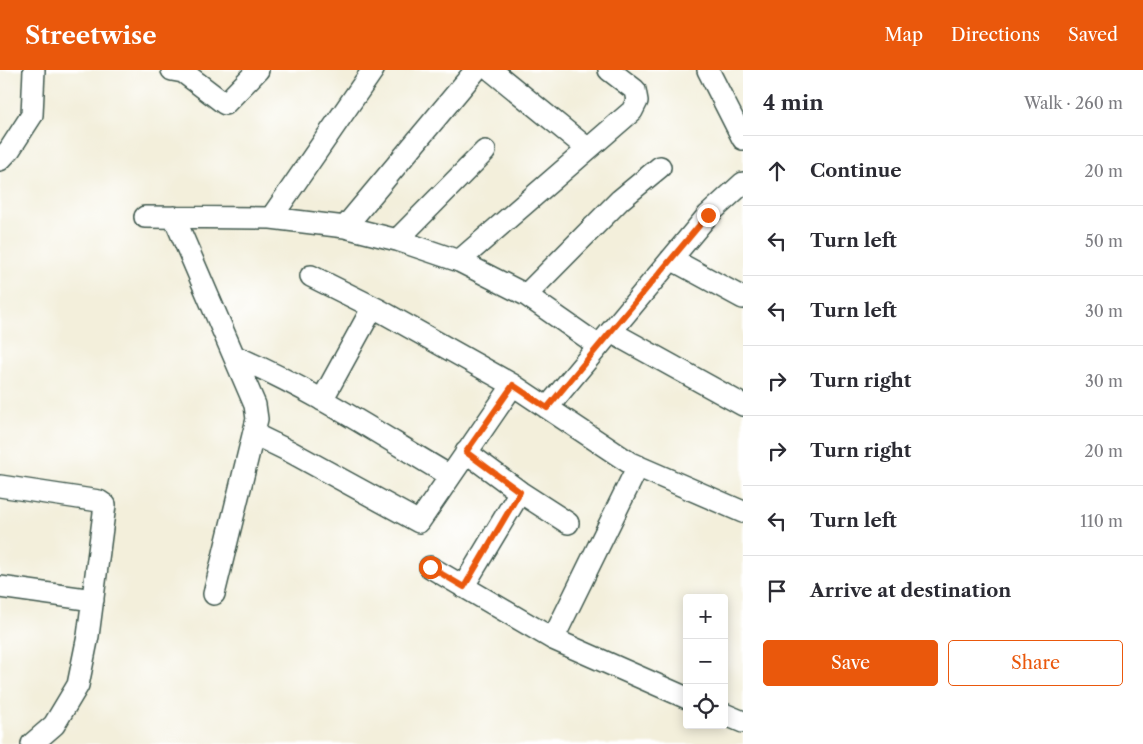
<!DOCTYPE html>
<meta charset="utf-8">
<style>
:root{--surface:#fff;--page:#f2f2f3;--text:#2b2b33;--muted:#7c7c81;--line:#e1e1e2;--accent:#ea580c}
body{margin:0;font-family:"Libre Caslon Text",serif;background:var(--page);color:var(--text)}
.controls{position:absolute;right:15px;bottom:15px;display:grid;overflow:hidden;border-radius:5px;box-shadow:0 2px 12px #0003}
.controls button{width:45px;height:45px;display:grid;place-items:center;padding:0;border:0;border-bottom:1px solid var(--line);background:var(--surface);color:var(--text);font:25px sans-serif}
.stop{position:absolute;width:15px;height:15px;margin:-11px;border:4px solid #ea580c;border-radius:50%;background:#fff}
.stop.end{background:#ea580c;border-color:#fff;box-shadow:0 1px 5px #0008}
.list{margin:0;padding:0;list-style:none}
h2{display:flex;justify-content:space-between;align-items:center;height:65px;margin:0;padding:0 20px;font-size:21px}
h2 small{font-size:16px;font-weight:400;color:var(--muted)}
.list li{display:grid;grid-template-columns:32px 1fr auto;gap:15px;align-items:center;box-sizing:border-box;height:70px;padding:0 20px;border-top:1px solid var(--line)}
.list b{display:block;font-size:19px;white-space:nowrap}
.list em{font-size:16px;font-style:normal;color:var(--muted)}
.actions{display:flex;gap:10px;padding:15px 20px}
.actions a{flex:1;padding:11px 0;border:1px solid var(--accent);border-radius:5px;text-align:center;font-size:18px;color:var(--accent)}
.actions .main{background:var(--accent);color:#fff}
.icon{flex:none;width:28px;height:28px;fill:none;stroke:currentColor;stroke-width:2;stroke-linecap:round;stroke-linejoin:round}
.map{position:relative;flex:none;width:743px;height:674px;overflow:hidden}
header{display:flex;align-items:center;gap:30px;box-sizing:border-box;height:70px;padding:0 25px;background:var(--accent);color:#fff}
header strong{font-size:24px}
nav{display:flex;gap:28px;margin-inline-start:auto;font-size:18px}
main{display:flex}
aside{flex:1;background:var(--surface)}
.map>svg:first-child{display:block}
</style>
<header>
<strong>Streetwise</strong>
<nav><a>Map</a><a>Directions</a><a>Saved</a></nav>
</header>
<main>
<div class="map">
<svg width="743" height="674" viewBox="0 0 743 674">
<rect width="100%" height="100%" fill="#fff"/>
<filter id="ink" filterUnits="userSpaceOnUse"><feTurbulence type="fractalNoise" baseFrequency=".02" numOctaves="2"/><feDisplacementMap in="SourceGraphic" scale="10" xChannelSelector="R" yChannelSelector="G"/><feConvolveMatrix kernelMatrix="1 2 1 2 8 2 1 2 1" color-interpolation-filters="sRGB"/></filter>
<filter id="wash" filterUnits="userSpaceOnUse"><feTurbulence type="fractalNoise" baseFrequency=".0096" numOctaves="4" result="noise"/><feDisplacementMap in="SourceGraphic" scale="20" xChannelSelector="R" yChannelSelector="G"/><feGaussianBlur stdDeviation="1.12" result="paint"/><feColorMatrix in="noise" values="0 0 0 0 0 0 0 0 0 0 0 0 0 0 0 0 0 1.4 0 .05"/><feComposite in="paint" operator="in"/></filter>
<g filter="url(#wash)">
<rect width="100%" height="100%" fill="#f3efdb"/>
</g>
<g filter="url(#ink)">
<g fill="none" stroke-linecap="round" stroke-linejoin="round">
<!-- minor casing -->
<g stroke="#3f584d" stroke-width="24">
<path id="minor" d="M172,0L183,2L225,34L258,0
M491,0L588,79
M708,0L743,69
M0,90L10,79L32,45L34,0
M145,147L271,148L345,157L397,170L459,191L526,225L599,276
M174,147L255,335L257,349L214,524
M271,148L373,0
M345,157L476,0
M397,170L485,81
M671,189L743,228
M459,191L632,41L637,31L635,20L609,0
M311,206L379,240L513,315L630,393L743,442
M526,225L620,130L660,97
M611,262L743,335
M234,286C310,318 379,364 450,406
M322,330L373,237
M547,338L708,145L743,113
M254,364L291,382L419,452L513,315
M466,382L520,422L568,453
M0,416L99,431L105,435L88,566L78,615L54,655L32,674
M430,497L553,569L687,628
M0,517L93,530
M463,517L520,422
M553,569L638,396
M724,644L743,652"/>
</g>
<!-- minor -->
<use href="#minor" stroke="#fff" stroke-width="21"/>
</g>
</g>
<g fill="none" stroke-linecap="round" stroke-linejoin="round" filter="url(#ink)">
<!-- route -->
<path stroke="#ea580c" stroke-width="6" d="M430,497L464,517L520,422L466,382L513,315L547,338L708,145"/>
</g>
</svg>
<div class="controls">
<button>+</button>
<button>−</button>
<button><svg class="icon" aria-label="locate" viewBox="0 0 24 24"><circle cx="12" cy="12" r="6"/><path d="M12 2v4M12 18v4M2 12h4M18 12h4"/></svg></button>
</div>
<div class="stop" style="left:430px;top:497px"></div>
<div class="stop end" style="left:708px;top:145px"></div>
</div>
<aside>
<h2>4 min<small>Walk · 260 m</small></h2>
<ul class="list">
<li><svg class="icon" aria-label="ahead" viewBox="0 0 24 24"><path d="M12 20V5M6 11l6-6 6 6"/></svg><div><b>Continue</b></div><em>20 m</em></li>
<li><svg class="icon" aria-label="left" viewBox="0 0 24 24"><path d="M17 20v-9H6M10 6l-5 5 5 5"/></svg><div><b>Turn left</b></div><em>50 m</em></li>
<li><svg class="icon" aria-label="left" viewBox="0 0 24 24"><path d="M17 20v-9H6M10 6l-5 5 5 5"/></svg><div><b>Turn left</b></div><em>30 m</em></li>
<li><svg class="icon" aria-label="right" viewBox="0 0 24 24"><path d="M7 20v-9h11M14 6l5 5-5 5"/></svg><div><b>Turn right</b></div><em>30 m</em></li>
<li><svg class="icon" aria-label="right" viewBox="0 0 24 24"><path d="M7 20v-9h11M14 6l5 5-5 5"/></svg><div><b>Turn right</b></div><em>20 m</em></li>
<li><svg class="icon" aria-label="left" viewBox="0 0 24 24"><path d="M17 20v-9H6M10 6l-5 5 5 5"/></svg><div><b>Turn left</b></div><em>110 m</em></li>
<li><svg class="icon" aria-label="arrive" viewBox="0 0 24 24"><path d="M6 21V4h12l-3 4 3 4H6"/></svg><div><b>Arrive at destination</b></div></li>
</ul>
<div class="actions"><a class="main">Save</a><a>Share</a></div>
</aside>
</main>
